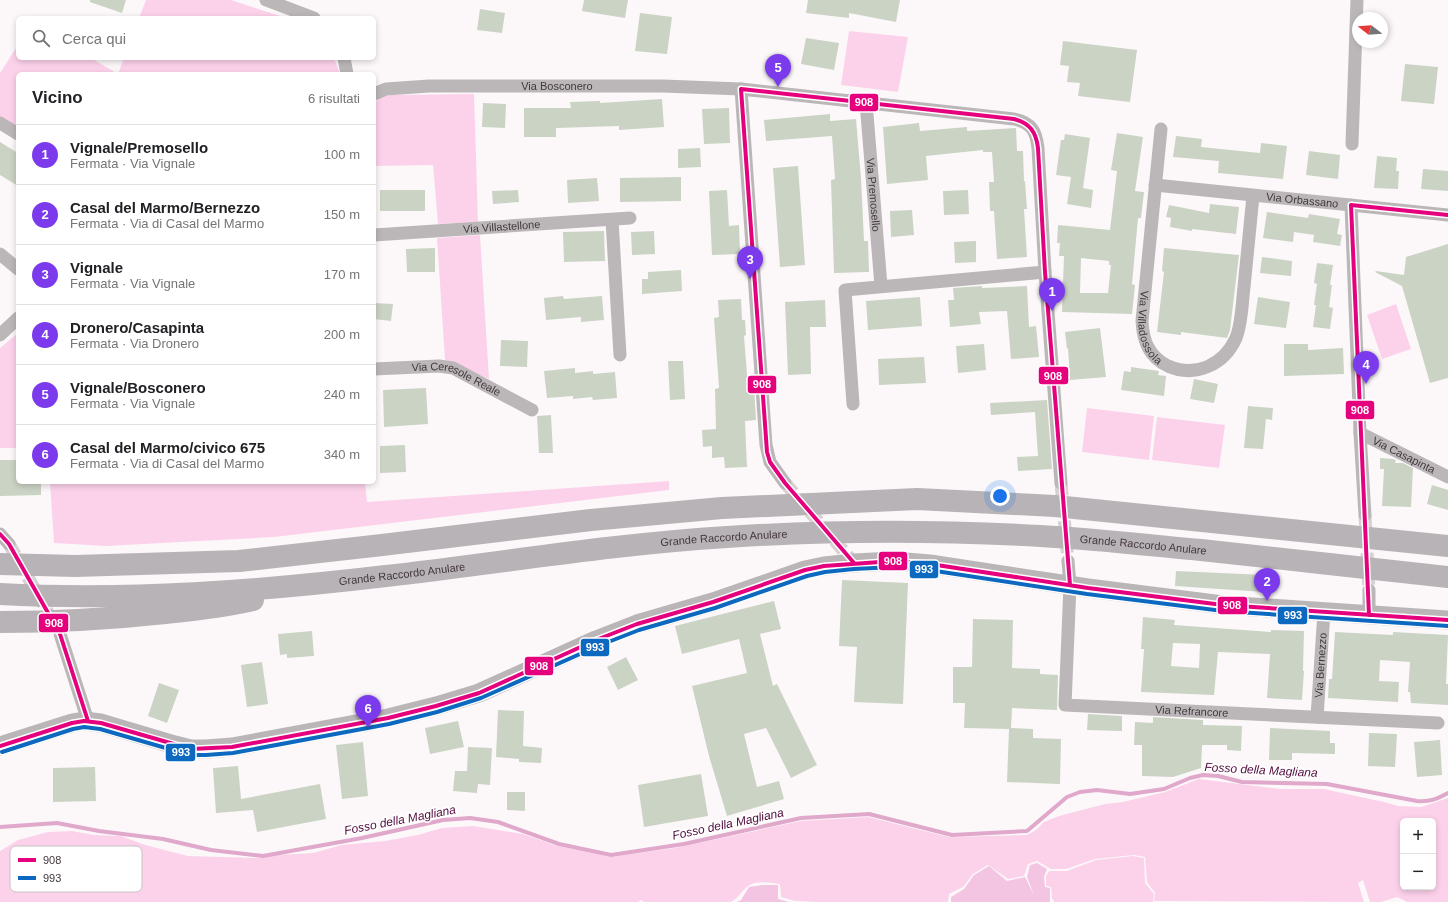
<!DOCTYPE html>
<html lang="it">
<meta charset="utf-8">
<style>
:root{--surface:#fff;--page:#f2f2f2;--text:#202124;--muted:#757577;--line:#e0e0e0;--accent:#7c3aed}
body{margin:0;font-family:Helvetica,sans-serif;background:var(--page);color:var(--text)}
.controls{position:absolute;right:12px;bottom:12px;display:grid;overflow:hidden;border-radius:6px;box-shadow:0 2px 6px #0003}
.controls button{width:36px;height:36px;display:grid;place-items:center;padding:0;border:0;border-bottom:1px solid var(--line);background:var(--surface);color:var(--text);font:20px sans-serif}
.compass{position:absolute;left:1352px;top:12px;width:36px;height:36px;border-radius:50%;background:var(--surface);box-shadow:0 2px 6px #0003;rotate:287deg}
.you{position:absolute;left:1000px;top:496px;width:14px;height:14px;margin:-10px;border:3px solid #fff;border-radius:50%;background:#1a73e8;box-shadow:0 0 0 6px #1a73e833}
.badge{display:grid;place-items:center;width:26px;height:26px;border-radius:50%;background:var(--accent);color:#fff;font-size:13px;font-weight:700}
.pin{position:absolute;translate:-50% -33px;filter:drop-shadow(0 1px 2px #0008)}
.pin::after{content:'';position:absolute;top:21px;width:14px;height:12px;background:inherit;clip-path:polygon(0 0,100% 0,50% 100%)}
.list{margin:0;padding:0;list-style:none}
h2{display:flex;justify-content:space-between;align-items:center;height:52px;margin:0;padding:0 16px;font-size:17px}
h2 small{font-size:13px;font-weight:400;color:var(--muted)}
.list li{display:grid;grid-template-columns:26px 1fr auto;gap:12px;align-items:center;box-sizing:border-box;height:60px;padding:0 16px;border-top:1px solid var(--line)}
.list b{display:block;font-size:15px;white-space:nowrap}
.list p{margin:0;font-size:13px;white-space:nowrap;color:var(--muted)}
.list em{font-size:13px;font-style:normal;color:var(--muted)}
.icon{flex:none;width:22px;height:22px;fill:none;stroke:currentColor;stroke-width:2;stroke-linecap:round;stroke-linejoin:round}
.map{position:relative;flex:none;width:1448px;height:902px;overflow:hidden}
.search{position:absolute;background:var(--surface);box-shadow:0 2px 6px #0003;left:16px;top:16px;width:360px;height:44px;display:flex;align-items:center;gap:10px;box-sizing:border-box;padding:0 14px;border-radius:6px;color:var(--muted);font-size:15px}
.panel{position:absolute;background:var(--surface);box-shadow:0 2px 6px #0003;left:16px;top:72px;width:360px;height:412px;border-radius:6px}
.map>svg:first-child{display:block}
</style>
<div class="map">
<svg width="1448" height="902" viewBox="0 0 1448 902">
<rect width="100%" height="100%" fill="#fcf8fa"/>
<!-- green -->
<path fill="#fcd2eb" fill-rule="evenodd" d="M146,0H231L286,18H139Z
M849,31L908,37L898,92L841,85Z
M18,45V58H91L118,74L124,58H334L340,74H18V128L0,117V73Z
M474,94L478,222L438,224L433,165L374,166V104L380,97L390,95Z
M480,235L489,379L445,360L437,238Z
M1396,304L1411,349L1382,359L1367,315Z
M18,333V448H0V348Z
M1087,408L1154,416L1149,460L1082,452Z
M1157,417L1225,425L1219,468L1152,460Z
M669,481V490L274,537L106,546L54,543L50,482H365L367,502Z
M1199,779L1280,789H1324L1384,802L1398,806L1421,807L1448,798V902H1407L1397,897L1381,902H1370L1363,880L1358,883L1364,902L1154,901L1155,893L1147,882L1145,857L1134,855L1095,859L1066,869H1051L1037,861L1028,864L1024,876L1008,879L988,865L973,874L963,887L949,894L948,902H816L795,901L781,897L780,884C771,883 756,880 748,886C741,891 740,897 731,902H644L641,900L638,902H0V851L18,840L48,832L72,831L94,835L121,836L145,845L188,856L257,858L277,855L313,853L342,845L385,841L418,835L442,828L473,826L523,834L554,845L610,857L675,848L801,821L868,817L949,837L1027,835L1036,830L1044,822L1059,816L1105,804L1123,802L1165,792ZM1403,821H1433V887H1403Z
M1133,856L1144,858L1145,883L1154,894L1153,902H1054L1052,898L1051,887L1046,886V876L1049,871H1067L1096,860Z"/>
<!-- forest -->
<path fill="#f4c5e2" d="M1037,863L1047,869L1044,877L1045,887L1050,888V902H1034V895V902H951V897L964,889L974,875L989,866L1007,881L1025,877L1034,895L1027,877L1030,865Z
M763,885H778V899L789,902H737L741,900L749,887Z"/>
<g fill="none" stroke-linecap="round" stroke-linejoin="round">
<!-- stream -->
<path stroke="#e0a8ca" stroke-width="4" d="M0,827L57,823L99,831L163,839L211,850L263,856L362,838L443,820L470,818L498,822L559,844L611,855L684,844L801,818L869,814L952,835L1027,831L1067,797L1080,792L1097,790L1130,794L1164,789L1190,778L1203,775L1218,776L1242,782L1327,784L1417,801C1430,802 1437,799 1448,793"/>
</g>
<!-- building -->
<path fill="#cbd3c5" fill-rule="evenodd" d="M90,0H126L122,13L90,2Z
M584,0H628L625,18L582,11Z
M808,0H900L896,22L849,13V18L806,13Z
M480,9L505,13L502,33L477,30Z
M640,13L672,17L667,54L635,51Z
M806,38L839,43L834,70L801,64Z
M1063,41L1137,50L1130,102L1078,96L1080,83L1067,82L1069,66L1060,65Z
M1405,64L1438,67L1434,104L1401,101Z
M662,99L664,127L619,130V126L556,128V137H524V108H571L570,102L600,101V103Z
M483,103L506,104L505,128L482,127Z
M729,108L730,143L704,144L702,109Z
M830,114V121L856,119L861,178L864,241H868L869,272L834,273L831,180L835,179L832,136L766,141L764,120Z
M919,123L920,131L967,127V131L1016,128L1017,151H1023L1024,181H1025L1027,209H1024L1027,257L997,259L994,211H990L989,182H994L992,152H983V150L926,156L928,180L887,184L883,127Z
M1117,133L1143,137L1135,191L1144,192L1141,218H1138L1132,284L1135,285L1132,314L1062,312L1064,256H1059L1060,243H1057L1058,225L1110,230L1117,171L1111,170ZM1081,258L1109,261V265H1111L1108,293H1080Z
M1065,134L1090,138L1083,188L1093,190L1091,208L1067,204L1071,177L1056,175L1061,140H1064Z
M1176,136L1202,139L1201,147L1260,153L1261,143L1287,146L1283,179L1218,173L1219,161L1173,157Z
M0,142L18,153V186L0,175Z
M700,148L701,167L678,168V149Z
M1309,151L1340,155L1338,179L1306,175Z
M1377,156L1397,158L1396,171H1399L1398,189L1374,188Z
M798,166L805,265L780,267L773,168Z
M1423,169L1448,171V191L1421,189Z
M681,177V201L620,202V178Z
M597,178L599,201L568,203L567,180Z
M380,190H425V211H380Z
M518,190L519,202L493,204L492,191Z
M727,190L729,226L739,225L740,254L712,255L709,191Z
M968,190L969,214L944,215L943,191Z
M1210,204L1239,207L1236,234L1192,229V231L1170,227L1171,218L1166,217L1169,205L1209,213Z
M912,210L914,235L891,237L890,211Z
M1267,212L1308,218L1309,214L1340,219L1337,234L1342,235L1340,246L1313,242L1314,235L1294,232L1293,242L1263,238Z
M604,231L605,261L564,262L563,232Z
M654,231L655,254L632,255L631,232Z
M976,241V262L955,263L954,242Z
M1448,244V378L1430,383L1402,286L1375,272L1376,271L1404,275L1406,257Z
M435,248V272H407L406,249Z
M1164,248L1239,255L1230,330L1227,338L1181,332V335L1157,332L1164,272L1162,271Z
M1262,257L1292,261L1291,276L1260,273Z
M1317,263L1333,265L1330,285H1332L1329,307L1333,308L1330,329L1313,327L1316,305H1314L1317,284L1314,283Z
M681,270L682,291L642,294V279H648V272Z
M982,286V288L1027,286L1029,327L1036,326L1039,357L1011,359L1007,311L979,312L981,324L950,327L948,300H954L953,288Z
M563,296L564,299L602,296L604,320L581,322V317L546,320L544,298Z
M920,297L922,326L868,330L866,301Z
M1258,297L1290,302L1286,328L1254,324Z
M741,299L742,320H745L746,335L744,336L748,387H754L756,420L745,421L747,467L725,468L724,457L712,458V446L703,447L702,430L716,429L715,389L719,388L714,318L719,317L718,300Z
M825,300L826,327H810L811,374L788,375L785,302Z
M374,303L393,304L391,321L374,319Z
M1100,328L1106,377L1070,380L1068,348L1067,349L1065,332Z
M501,340L528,341L527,367L500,366Z
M984,344L986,370L958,373L956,346Z
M1284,344H1308V350L1343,348L1344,374L1284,376Z
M924,357L926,383L879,385L878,359Z
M668,361H683L685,399L670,400Z
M1131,367L1159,371L1158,375L1166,376L1164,396L1121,390L1124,371L1131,372Z
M575,368V373L593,371V374L615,372L617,398L593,400L592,397L573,399V396L547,398L544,371Z
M1194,379L1218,384L1214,403L1190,399Z
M426,388L428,424L384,427L383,390Z
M1047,400L1052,469L1018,471L1017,457L1038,456L1035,412L991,415L990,403Z
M1248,406L1273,408L1272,420L1266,419L1263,449L1244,448Z
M551,415L553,453H539L537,416Z
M405,445L406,472L380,473V446Z
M1380,458L1393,459L1396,460L1395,463H1403L1413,468L1411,507L1382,506L1384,469H1380Z
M0,460H18V482H41V495L0,496Z
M1432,485L1448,490V510L1427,504Z
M1176,571L1265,575L1264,592L1175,586Z
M842,580L908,583L903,704L854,702L857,647L839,646Z
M774,601L781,629L760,634L773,686L777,684L817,765L791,778L766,728L744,734L757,787L779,781L784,799L727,816L709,756L692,686L747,673L739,639L682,654L675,626Z
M1143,617L1175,620L1174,625L1271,632V630L1304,631L1303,671H1304L1302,700L1267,698L1270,654L1218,652L1214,695L1141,692L1144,649H1141ZM1173,643L1200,644L1199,668L1171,666Z
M973,619L1013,620L1012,668L1040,669V674L1058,675L1057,710L1012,708L1011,728L1033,729V738L1061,739L1060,784L1007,782L1009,729L964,728L965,703H953V667H972Z
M312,631L314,656L287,658V654L280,655L278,634Z
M1335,632L1393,635V632L1448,635L1446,684H1448V705L1411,703L1410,692H1408L1410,662L1380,660L1379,681L1399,682L1398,702L1328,698L1329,679H1332Z
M626,657L638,680L618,690L607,667Z
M262,662L268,704L247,707L241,665Z
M159,683L179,690L167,723L148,716Z
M498,710L524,711L523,746L542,748L541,763L519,762V759L496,757Z
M1088,714L1122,716V731L1087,730Z
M1153,717L1203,720V725L1242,726L1241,751L1227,750V745H1202L1201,768L1173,777L1142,776V745H1134L1135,722L1153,723Z
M458,721L464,747L430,754L425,728Z
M1270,728L1330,731V743H1335V754L1292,753V760H1269Z
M1369,733L1397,734L1395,767L1368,766Z
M1440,740L1442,775L1417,777L1414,742Z
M363,742L368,796L342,799L336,745Z
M468,747L492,748L490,785L478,784L477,793L453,791L455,771H467Z
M238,766L241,799L320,784L326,819L257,832L253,810L216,813L213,768Z
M95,767L96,801L53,802V768Z
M701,774L708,816L644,827L638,785Z
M507,792H525V811L507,810Z"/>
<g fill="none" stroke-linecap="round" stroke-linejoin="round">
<!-- street-tunnel -->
<path stroke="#d7d1d4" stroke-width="13" stroke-dasharray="13 6" stroke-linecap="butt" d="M785,483L854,563
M1061,483L1068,561
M1365,515L1369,590
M9,544L55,625"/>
<!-- street -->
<g stroke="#bbb7b9" stroke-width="13">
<path d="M266,0L314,18"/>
<path d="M344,58L347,74"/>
<path id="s1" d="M374,94L386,89L429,86H663L741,89"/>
<path id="s2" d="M866,102L881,286"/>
<path d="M0,123L18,134"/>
<path id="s3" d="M1161,129L1142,321C1143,341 1149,357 1168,366C1195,378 1224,365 1236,338C1242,323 1242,303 1244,287C1247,256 1250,226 1253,196"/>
<path d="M1352,144L1357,0"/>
<path id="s4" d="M1155,185L1448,215"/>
<path d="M1351,205L1360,433L1365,515"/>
<path d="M612,220L620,355"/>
<path id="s5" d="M374,235L630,218"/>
<path d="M0,254L18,269"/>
<path d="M0,335L18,318"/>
<path id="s6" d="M374,369L439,366L453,368L532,410"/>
<path d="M853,404L845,290L1045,272"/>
<path id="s7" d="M1360,433L1448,477"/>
<path d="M785,483L770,462L766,445L741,89L1014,119C1032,123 1036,131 1038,148L1045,272L1061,483"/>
<path d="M0,534L9,544"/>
<path id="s8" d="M1068,561L1070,585L1065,705L1438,723"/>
<path d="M1369,590V615"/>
<path d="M60,634L88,721"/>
<path id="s9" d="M1317,717L1324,612"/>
</g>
<!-- secondary -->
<path stroke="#bab6b8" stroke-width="19" d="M0,746L72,723L84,721L101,723L175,745L191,749H206L232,747L388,718L436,706L479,693L596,640L637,624L713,602L805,570L824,566L854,563L894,561L930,564L1088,588L1223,605L1448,620"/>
<!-- highway -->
<g stroke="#b8b3b6" stroke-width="22">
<path d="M0,564L75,566L239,561L382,545L591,520L722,508L917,499L1055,506L1448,546"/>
<path id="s10" d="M0,594C129,601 259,591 386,576C500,563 613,544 727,537C832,530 936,530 1041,536C1094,539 1148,545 1201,550C1283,559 1366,568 1448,577"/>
<path d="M0,622C55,622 110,619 165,613C195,610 224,607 253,600"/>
</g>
<!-- bus-1 casing -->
<g stroke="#fff" stroke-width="7">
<path id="bus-1" d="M1351,205L1369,615
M1351,205L1448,215
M0,534L9,544L60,634L88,721
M854,563L785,483L770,462L767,452L741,89L1014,119C1030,123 1036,132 1038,148L1045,272L1070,585
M0,746L72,723L84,721L101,723L191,749L232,747L388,718L436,706L479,693L596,640L637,624L713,602L805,570L824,566L894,561L930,564L1088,588L1223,605L1448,620"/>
</g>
<!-- bus-2 casing -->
<g stroke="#fff" stroke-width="7">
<path id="bus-2" d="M2,752L73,729L84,727L100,729L190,755H206L233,753L389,724L437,712L481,698L598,646L639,630L715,608L807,576L825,572L854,569L894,567L929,570L1087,594L1223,611L1448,626"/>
</g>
<!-- bus-1 -->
<use href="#bus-1" stroke="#e5007d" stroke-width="4"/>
<!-- bus-2 -->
<use href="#bus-2" stroke="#0c69bf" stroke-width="4"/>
</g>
<g text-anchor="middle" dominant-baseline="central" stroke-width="3.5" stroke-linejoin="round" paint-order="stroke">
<!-- street labels -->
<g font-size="11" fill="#42373d" stroke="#fff">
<text stroke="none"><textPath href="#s1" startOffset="184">Via Bosconero</textPath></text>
<text stroke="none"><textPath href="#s2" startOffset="93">Via Premosello</textPath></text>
<text stroke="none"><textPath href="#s4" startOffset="148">Via Orbassano</textPath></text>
<text stroke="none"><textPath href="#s5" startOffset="128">Via Villastellone</textPath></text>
<text stroke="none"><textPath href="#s3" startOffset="201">Via Villadossola</textPath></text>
<text stroke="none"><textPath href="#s6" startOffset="85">Via Ceresole Reale</textPath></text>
<text stroke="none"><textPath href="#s7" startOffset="49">Via Casapinta</textPath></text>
<text stroke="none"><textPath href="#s10" startOffset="727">Grande Raccordo Anulare</textPath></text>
<text stroke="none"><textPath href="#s10" startOffset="1147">Grande Raccordo Anulare</textPath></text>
<text stroke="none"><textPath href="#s10" startOffset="403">Grande Raccordo Anulare</textPath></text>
<text stroke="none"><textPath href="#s9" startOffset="52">Via Bernezzo</textPath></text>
<text stroke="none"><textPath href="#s8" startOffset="271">Via Refrancore</textPath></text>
</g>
<!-- water labels -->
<g font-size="12" font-style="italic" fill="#510a3d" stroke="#fff">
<text transform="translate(1261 770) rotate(3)">Fosso della Magliana</text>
<text transform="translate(400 820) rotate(-11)">Fosso della Magliana</text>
<text transform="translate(728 824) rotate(-12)">Fosso della Magliana</text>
</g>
</g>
<!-- legend -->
<rect x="10" y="846" width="132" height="46" rx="6" fill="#fff" stroke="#c6c3c5" stroke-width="1"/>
<rect x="18" y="858" width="18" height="4" fill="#e5007d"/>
<rect x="18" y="876" width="18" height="4" fill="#0c69bf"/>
<g font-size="11" fill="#42373d">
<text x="43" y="864">908</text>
<text x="43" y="882">993</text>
</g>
<g stroke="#fff" stroke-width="1.5">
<rect x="849" y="93" width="30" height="19" rx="4" fill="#e5007d"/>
<rect x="1038" y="366" width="31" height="19" rx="4" fill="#e5007d"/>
<rect x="747" y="375" width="30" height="19" rx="4" fill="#e5007d"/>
<rect x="1345" y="400" width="30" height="20" rx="4" fill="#e5007d"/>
<rect x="878" y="551" width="30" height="20" rx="4" fill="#e5007d"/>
<rect x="909" y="560" width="30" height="19" rx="4" fill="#0c69bf"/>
<rect x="1217" y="596" width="31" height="19" rx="4" fill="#e5007d"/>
<rect x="1277" y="606" width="31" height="19" rx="4" fill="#0c69bf"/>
<rect x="38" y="613" width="31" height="20" rx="4" fill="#e5007d"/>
<rect x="580" y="638" width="30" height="19" rx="4" fill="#0c69bf"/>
<rect x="524" y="656" width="30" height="20" rx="4" fill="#e5007d"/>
<rect x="165" y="743" width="31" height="19" rx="4" fill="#0c69bf"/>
</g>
<g font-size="11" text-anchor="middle" font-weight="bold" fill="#fff">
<text x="864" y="106">908</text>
<text x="1053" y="380">908</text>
<text x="762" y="388">908</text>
<text x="1360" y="414">908</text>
<text x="893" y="565">908</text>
<text x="924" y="573">993</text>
<text x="1232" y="609">908</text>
<text x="1293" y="619">993</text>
<text x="54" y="627">908</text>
<text x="595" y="651">993</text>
<text x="539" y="670">908</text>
<text x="181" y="756">993</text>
</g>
</svg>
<div class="controls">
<button>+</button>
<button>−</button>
</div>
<svg class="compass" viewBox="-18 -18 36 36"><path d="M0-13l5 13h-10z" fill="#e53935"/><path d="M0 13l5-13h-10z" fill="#757577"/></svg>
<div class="you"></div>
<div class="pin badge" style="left:1052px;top:311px">1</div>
<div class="pin badge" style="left:1267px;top:601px">2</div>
<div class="pin badge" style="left:750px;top:279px">3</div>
<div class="pin badge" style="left:1366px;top:384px">4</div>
<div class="pin badge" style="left:778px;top:87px">5</div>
<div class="pin badge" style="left:368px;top:728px">6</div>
<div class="search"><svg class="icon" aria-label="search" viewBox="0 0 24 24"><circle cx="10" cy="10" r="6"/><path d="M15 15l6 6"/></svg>Cerca qui</div>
<section class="panel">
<h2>Vicino<small>6 risultati</small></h2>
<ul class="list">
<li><span class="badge">1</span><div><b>Vignale/Premosello</b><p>Fermata · Via Vignale</p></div><em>100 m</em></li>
<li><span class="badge">2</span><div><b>Casal del Marmo/Bernezzo</b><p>Fermata · Via di Casal del Marmo</p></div><em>150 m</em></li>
<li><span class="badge">3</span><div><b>Vignale</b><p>Fermata · Via Vignale</p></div><em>170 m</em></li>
<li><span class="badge">4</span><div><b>Dronero/Casapinta</b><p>Fermata · Via Dronero</p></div><em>200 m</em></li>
<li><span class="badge">5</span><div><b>Vignale/Bosconero</b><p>Fermata · Via Vignale</p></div><em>240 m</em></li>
<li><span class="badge">6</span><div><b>Casal del Marmo/civico 675</b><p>Fermata · Via di Casal del Marmo</p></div><em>340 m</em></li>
</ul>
</section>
</div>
